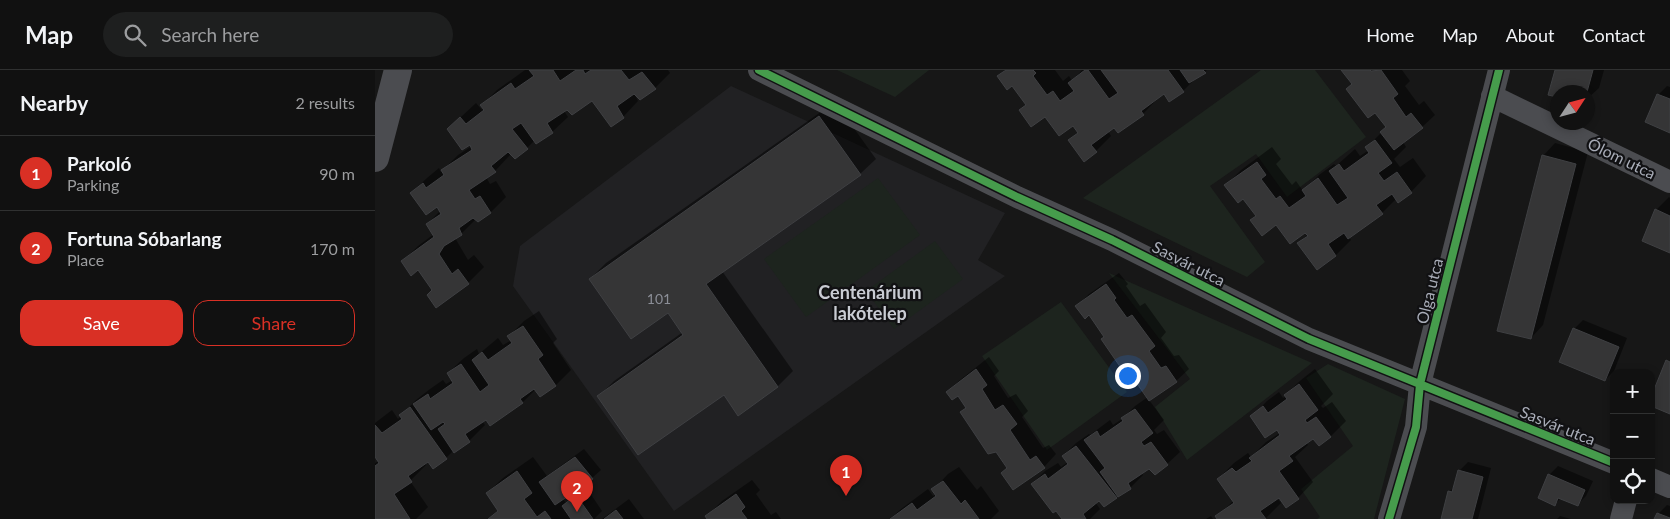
<!DOCTYPE html>
<meta charset="utf-8">
<style>
:root{--surface:#111;--page:#1e1f1f;--text:#f1f3f6;--muted:#9c9d9f;--line:#303131;--accent:#d93025}
body{margin:0;font-family:Lato,sans-serif;background:var(--page);color:var(--text)}
.controls{position:absolute;right:15px;bottom:15px;display:grid;overflow:hidden;border-radius:10px;box-shadow:0 2px 8px #0003}
.controls button{width:45px;height:45px;display:grid;place-items:center;padding:0;border:0;border-bottom:1px solid var(--line);background:var(--surface);color:var(--text);font:25px sans-serif}
.compass{position:absolute;left:1175px;top:15px;width:45px;height:45px;border-radius:50%;background:var(--surface);box-shadow:0 2px 8px #0003;rotate:54deg}
.you{position:absolute;left:752px;top:305px;width:18px;height:18px;margin:-12px;border:4px solid #fff;border-radius:50%;background:#1a73e8;box-shadow:0 0 0 8px #1a73e833}
.badge{display:grid;place-items:center;width:32px;height:32px;border-radius:50%;background:var(--accent);color:#fff;font-size:16px;font-weight:700}
.pin{position:absolute;translate:-50% -41px;filter:drop-shadow(0 1px 2px #0008)}
.pin::after{content:'';position:absolute;top:26px;width:18px;height:15px;background:inherit;clip-path:polygon(0 0,100% 0,50% 100%)}
.list{margin:0;padding:0;list-style:none}
h2{display:flex;justify-content:space-between;align-items:center;height:65px;margin:0;padding:0 20px;font-size:21px}
h2 small{font-size:16px;font-weight:400;color:var(--muted)}
.list li{display:grid;grid-template-columns:32px 1fr auto;gap:15px;align-items:center;box-sizing:border-box;height:75px;padding:0 20px;border-top:1px solid var(--line)}
.list b{display:block;font-size:19px;white-space:nowrap}
.list p{margin:0;font-size:16px;white-space:nowrap;color:var(--muted)}
.list em{font-size:16px;font-style:normal;color:var(--muted)}
.actions{display:flex;gap:10px;padding:15px 20px}
.actions a{flex:1;padding:11px 0;border:1px solid var(--accent);border-radius:15px;text-align:center;font-size:18px;color:var(--accent)}
.actions .main{background:var(--accent);color:#fff}
.icon{flex:none;width:28px;height:28px;fill:none;stroke:currentColor;stroke-width:2;stroke-linecap:round;stroke-linejoin:round}
.map{position:relative;flex:none;width:1295px;height:449px;overflow:hidden}
header{display:flex;align-items:center;gap:30px;box-sizing:border-box;height:70px;padding:0 25px;background:var(--surface);border-bottom:1px solid var(--line)}
header strong{font-size:24px}
nav{display:flex;gap:28px;margin-inline-start:auto;font-size:18px}
.search{width:350px;height:45px;background:var(--page);display:flex;align-items:center;gap:12px;box-sizing:border-box;padding:0 18px;border-radius:28px;color:var(--muted);font-size:19px}
main{display:flex}
aside{flex:1;background:var(--surface)}
.map>svg:first-child{display:block}
</style>
<header>
<strong>Map</strong>
<div class="search"><svg class="icon" aria-label="search" viewBox="0 0 24 24"><circle cx="10" cy="10" r="6"/><path d="M15 15l6 6"/></svg>Search here</div>
<nav><a>Home</a><a>Map</a><a>About</a><a>Contact</a></nav>
</header>
<main>
<aside>
<h2>Nearby<small>2 results</small></h2>
<ul class="list">
<li><span class="badge">1</span><div><b>Parkoló</b><p>Parking</p></div><em>90 m</em></li>
<li><span class="badge">2</span><div><b>Fortuna Sóbarlang</b><p>Place</p></div><em>170 m</em></li>
</ul>
<div class="actions"><a class="main">Save</a><a>Share</a></div>
</aside>
<div class="map">
<svg width="1295" height="449" viewBox="0 0 1295 449">
<rect width="100%" height="100%" fill="#171717"/>
<!-- built -->
<path fill="#212123" d="M356,16L630,143L603,190L630,206L299,441L138,216L145,176Z"/>
<!-- green -->
<path fill="#1d241e" d="M462,0H554L520,27Z
M886,0H940L991,67L912,127L881,84L835,116L890,192L872,207L708,128Z
M503,108L545,165L431,247L389,189Z
M560,171L588,209L519,259L491,221Z
M734,203L937,293L812,390L780,337L815,309Z
M686,232L752,322L672,380L607,286Z
M953,294L1030,329L999,449H942L945,447L926,419L978,376L931,308Z"/>
<!-- shadow -->
<path fill="#0007" d="M150,0H293L295,3L280,18L259,23L263,31L248,47L218,29L192,39L189,41L193,47L177,62L160,70L152,78L136,84L120,101L111,107L115,114L121,111L131,127L116,142L103,150L101,149L86,164L80,168L93,190L99,185L109,197L93,213L61,236L59,220L44,199L28,191L43,176L59,164L52,154L65,141L62,135L36,123L52,108L64,98L66,102L83,85L97,76L73,59L101,33L107,40L109,38L107,35L122,20Z
M630,0H680L688,11L694,6L697,11L707,0H832L822,7L808,21L789,22L782,27L783,28L768,44L739,57L733,61L736,66L721,81L695,70L704,62L698,54L670,45L646,40L652,34L637,14L624,6Z
M968,0H1027L1035,11L1030,16L1044,35L1049,31L1060,45L1047,57L1028,72L1031,77L1019,89L1025,97L1038,88L1051,106L1036,122L1022,128L1007,143L974,167L976,170L961,185L942,199L924,174L933,164L931,161L902,153L877,150L882,145L869,127L851,115L866,100L897,77L906,89L901,94L917,115L921,111L928,121L944,105L959,94L961,96L980,79L985,86L994,80L992,77L1012,57Z
M1181,0H1229L1224,18L1212,29V22H1182V26L1175,24Z
M1292,16L1295,17V62L1283,25Z
M460,32L501,89L485,104L347,201L418,301L403,316L363,344L349,324L224,326L239,311L308,262L293,241L215,209L231,193Z
M1180,73L1213,82L1168,255L1156,268L1168,86Z
M1294,127L1295,128V182L1281,140Z
M744,203L753,214L751,216L765,236L770,233L791,262L786,268L799,286L804,285L814,299L801,311L774,330L789,350L779,360L782,364L789,360L805,382L792,394L774,397L766,402L768,405L755,418L744,425L725,429L720,432L725,439L715,449H689L657,414L670,401L683,393L686,397L693,392L688,386L701,373L714,364L715,365L735,350L738,355L747,349L760,336L773,327L714,243L702,236L714,224Z
M164,241L182,269L178,273L196,300L181,315L165,326L161,319L148,332L116,354L111,348L107,351L110,355L94,371L79,380L71,388L54,390L50,393L51,395L35,411L53,437L41,449H0V393L4,391L0,385V353L17,340L23,349L41,330L55,319L68,310L71,314L78,310L73,303L89,288L102,279L104,284L123,268L128,275L137,270L134,266L149,251Z
M1208,250L1252,268L1239,301L1230,310L1186,291L1199,259Z
M614,287L624,301L619,306L633,328L641,324L653,341L647,347L668,378L674,375L681,384L669,397L633,398L583,324L572,322L585,310Z
M940,299L958,324L946,336L948,338L957,332L971,351L956,366L944,375L939,367L931,372L933,375L920,387L938,412L923,428L904,426L902,428L906,433L890,449H844L842,447L859,430L843,409L859,393L873,383L876,387L891,372L905,363L902,358L877,346L892,331L904,322L908,328L911,326L910,325L926,310Z
M209,379L226,400L217,408L188,429L191,433L211,417L227,441L219,449H114L124,439L112,423L128,408L158,387L172,406Z
M1093,392L1116,398L1103,449H1067L1074,422L1080,416L1084,401Z
M1183,396L1218,411L1211,426L1202,435L1186,428L1180,434L1174,405Z
M584,397L602,420L606,416L624,441L616,449H515L526,439L553,419L558,426L561,424L558,420L573,404Z
M377,410L385,420L381,424L396,445L401,442L406,449H333L332,446L347,431Z
M254,429L269,449H227Z
M1292,435L1295,436V449H1281L1283,444Z
M836,446L838,449H831Z
M1185,446L1196,449H1182Z"/>
<!-- building -->
<path fill="#353536" stroke="#3f4043" d="M154,0H178L185,11L201,0H208L210,4L216,0H246L254,10L267,2L281,19L265,30L259,24L242,36L249,48L236,57L217,31L197,45L192,40L172,53L178,63L161,74L146,53L137,59L153,79L140,89L133,82L116,96L121,102L94,120L100,129L105,126L116,143L103,152L98,148L84,158L87,165L69,176L64,184L77,204L83,199L94,214L61,238L52,225L57,220L43,200L36,206L26,191L59,167L51,154L66,144L62,137L51,145L35,123L48,113L51,118L69,105L66,100L97,80L95,75L87,80L72,59L85,47L91,54L109,40L105,35L136,13L140,19L159,6Z
M631,0H658L661,3L658,6L672,25L678,21L685,31L699,21L693,13L710,0H713L734,29L743,23L726,0H793L809,22L794,32L789,24L766,41L769,45L743,63L739,58L716,75L722,82L709,92L693,70L703,63L698,56L684,66L670,47L656,57L644,40L651,35L637,16L632,20L622,6Z
M805,0H828L831,3L814,13Z
M966,0H995L996,1L1006,0L1023,24L1018,28L1031,47L1036,43L1048,58L1019,80L1005,62L1011,57L1000,43L993,48L971,19L977,14Z
M1180,0H1218L1212,22H1182V27L1173,25Z
M1282,24L1295,29V63L1270,52Z
M444,46L486,105L331,214L403,317L363,346L349,325L263,385L222,326L308,265L293,243L256,269L214,209Z
M1000,70L1017,93L1003,103L1009,111L1022,102L1037,123L1023,133L1017,124L1001,135L1008,144L973,169L969,163L953,174L961,186L942,200L922,173L933,166L930,163L915,174L901,155L887,166L875,150L881,146L868,129L863,133L849,115L882,92L891,105L886,109L901,129L905,126L914,138L931,126L927,120L943,108L962,135L973,128L954,101L964,94L969,101L994,83L990,77Z
M1167,85L1201,94L1156,269L1122,261Z
M1280,139L1295,146V183L1267,171Z
M731,214L741,228L739,230L752,248L757,245L780,276L774,281L786,298L791,296L802,312L774,331L750,296L746,298L726,269L729,267L714,245L710,249L700,236Z
M148,256L168,285L163,289L181,316L165,327L159,319L145,329L148,333L115,356L111,350L90,364L95,372L79,383L63,359L70,354L68,352L56,360L38,334L53,324L55,329L78,313L72,303L86,294L105,322L114,315L97,290L107,282L113,290L137,273L132,266Z
M1198,258L1244,277L1230,311L1184,292Z
M1291,290L1295,292V344L1276,336V327Z
M601,299L612,315L607,319L620,340L628,335L642,354L635,360L655,390L661,386L670,398L638,420L626,403L632,398L621,382L613,384L585,342L591,338L583,326L577,330L571,322Z
M924,314L943,340L930,350L932,353L941,347L956,367L944,376L938,369L914,386L918,391L904,401L924,429L911,438L904,428L885,441L891,449H842L840,446L859,433L842,409L857,398L861,402L877,391L874,388L905,365L902,360L890,368L875,346L888,336L893,343L912,329L909,325Z
M35,337L72,389L58,399L53,392L33,406L37,412L19,424L35,449H0V396L4,393L0,387V355L7,363L27,349L24,345Z
M760,339L778,363L766,372L769,376L776,372L793,395L780,405L774,399L753,413L756,419L743,427L725,402L730,398L709,370L722,361L725,367L748,351L746,348Z
M701,376L742,428L729,437L724,431L708,444L711,449H687L681,441L678,443L656,414L670,404L673,409L693,394L687,386Z
M200,387L218,409L180,435L164,412Z
M1083,400L1108,407L1097,449H1066L1073,421L1077,422Z
M142,401L157,423L149,429L162,447L170,441L176,449H113L123,441L111,423Z
M1173,404L1210,420L1203,436L1183,428L1180,436L1163,428Z
M568,411L586,434L590,430L604,449H515L537,433L542,440L561,426L556,419Z
M361,424L370,437L366,441L372,449H332L330,446Z
M201,425L218,449H196L187,436Z
M241,440L248,449H229Z
M1282,443L1295,448V449H1279Z"/>
<g fill="none" stroke-linecap="round" stroke-linejoin="round">
<!-- minor -->
<path stroke="#4b4c50" stroke-width="22" d="M384,0L642,127L737,170L934,269L1239,393
M1117,26L1295,112
M1276,409L1295,417
M1014,449L1041,357L1045,314L1124,0
M1246,449L1251,430"/>
<!-- tertiary -->
<path stroke="#4b4c50" stroke-width="28" d="M0,88L23,0"/>
<!-- cycleway casing -->
<g stroke="#111113" stroke-width="11">
<path id="cycleway" d="M384,0L642,127L737,170L934,269L1239,393
M1014,449L1041,357L1045,314L1124,0"/>
</g>
<!-- cycleway -->
<use href="#cycleway" stroke="#469c4c" stroke-width="8"/>
</g>
<g text-anchor="middle" dominant-baseline="central" stroke-width="4.5" stroke-linejoin="round" paint-order="stroke">
<!-- number labels -->
<g font-size="14" fill="#8b8e97">
<text x="284" y="228">101</text>
</g>
<!-- street labels -->
<g font-size="16" fill="#a8acb7" stroke="#111113">
<text transform="translate(1247 88) rotate(26)">Ólom utca</text>
<text transform="translate(814 193) rotate(27)">Sasvár utca</text>
<text transform="translate(1054 221) rotate(-76)">Olga utca</text>
<text transform="translate(1183 355) rotate(22)">Sasvár utca</text>
</g>
<!-- neighbourhood labels -->
<g font-size="18" font-weight="bold" fill="#c9ccd3" stroke="#111113">
<text x="495" y="222">Centenárium<tspan x="495" dy="21">lakótelep</tspan></text>
</g>
</g>
</svg>
<div class="controls">
<button>+</button>
<button>−</button>
<button><svg class="icon" aria-label="locate" viewBox="0 0 24 24"><circle cx="12" cy="12" r="6"/><path d="M12 2v4M12 18v4M2 12h4M18 12h4"/></svg></button>
</div>
<svg class="compass" viewBox="-18 -18 36 36"><path d="M0-13l5 13h-10z" fill="#e53935"/><path d="M0 13l5-13h-10z" fill="#9c9d9f"/></svg>
<div class="you"></div>
<div class="pin badge" style="left:471px;top:426px">1</div>
<div class="pin badge" style="left:202px;top:442px">2</div>
</div>
</main>
